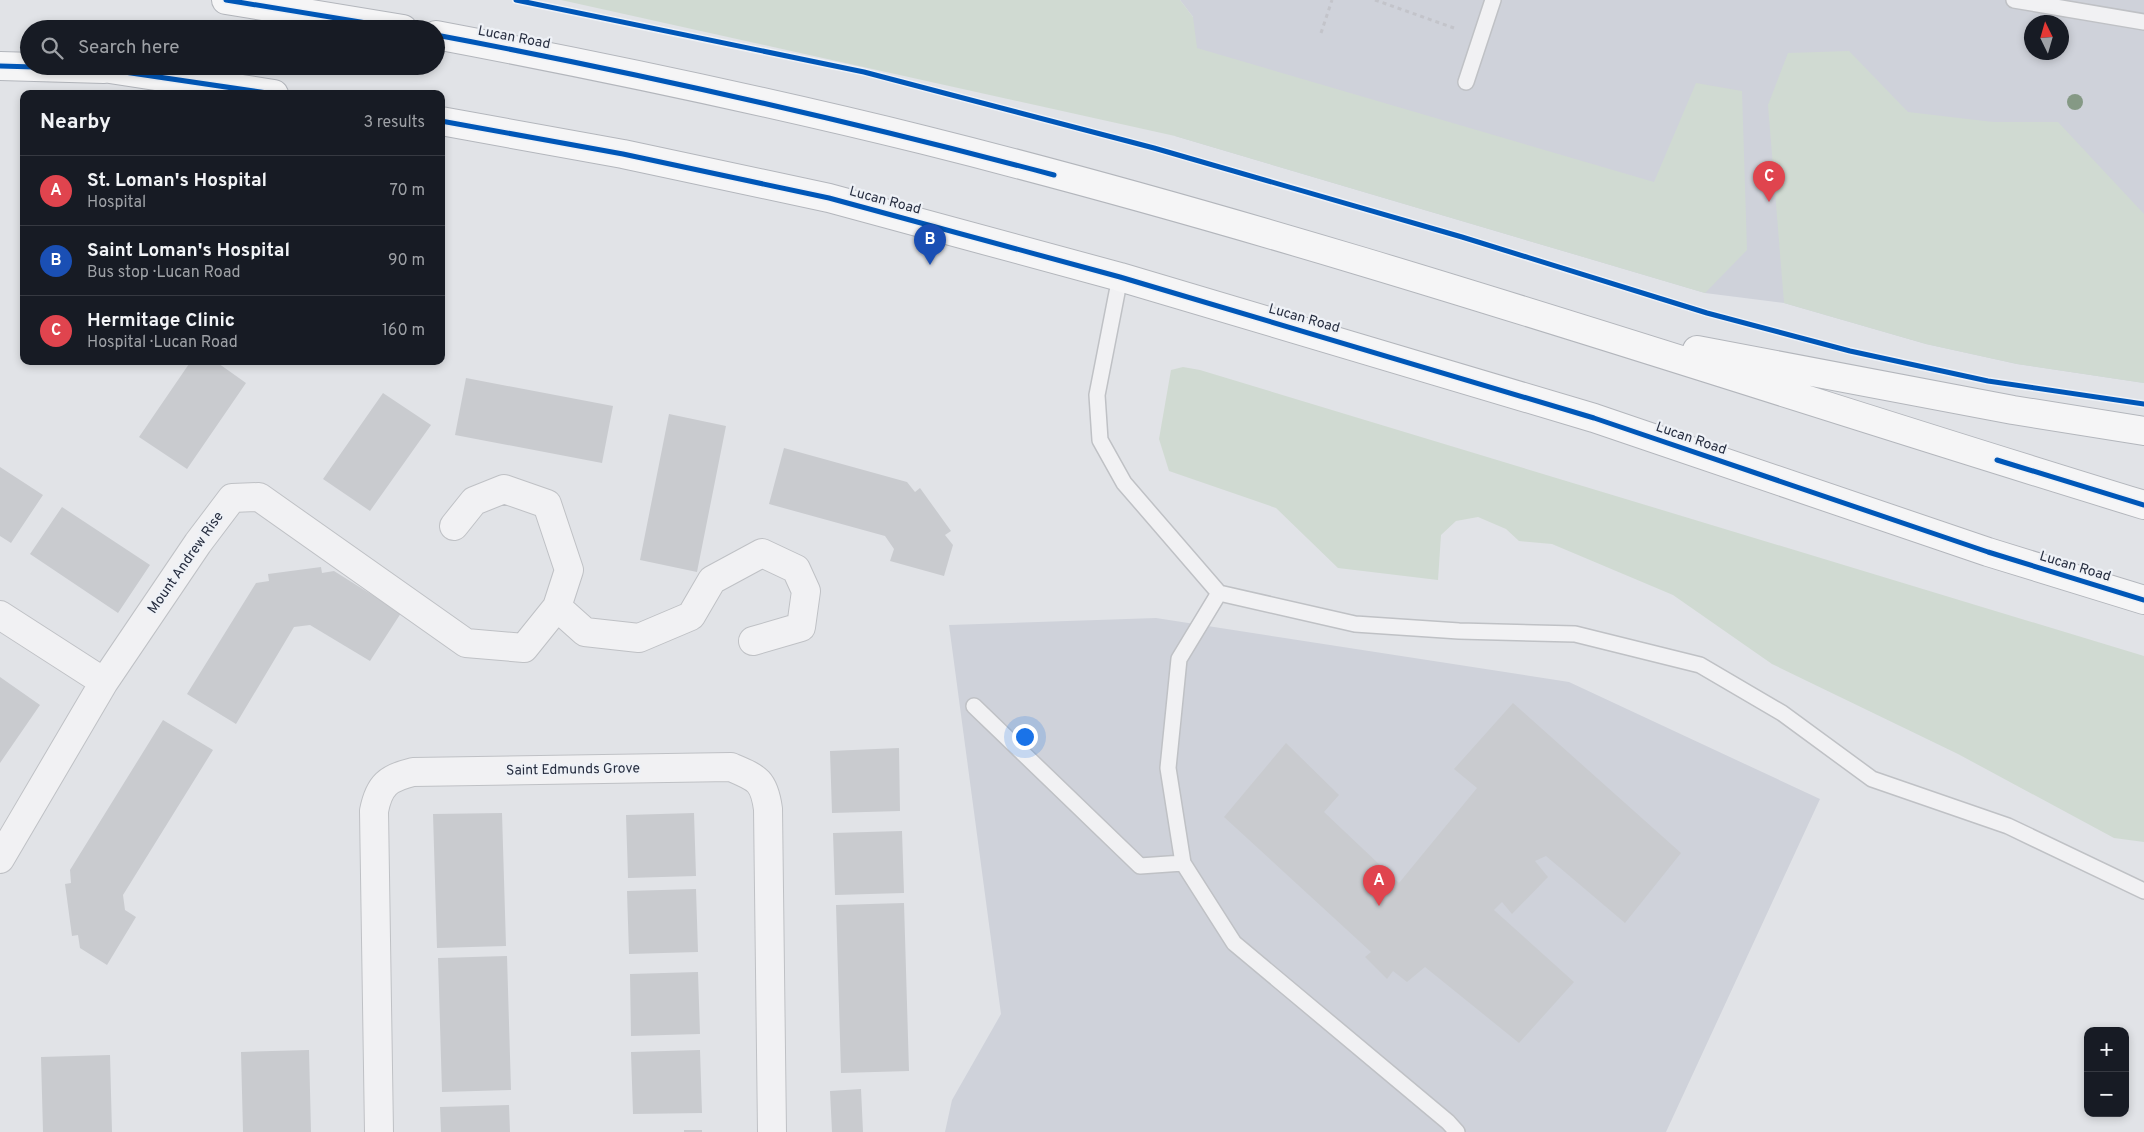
<!DOCTYPE html>
<meta charset="utf-8">
<style>
:root{--surface:#171b24;--page:#20242c;--text:#f1f3f6;--muted:#9ea1a6;--line:#363941;--accent:#686d7a}
body{margin:0;font-family:Overpass,sans-serif;background:var(--page);color:var(--text)}
.controls{position:absolute;right:15px;bottom:15px;display:grid;overflow:hidden;border-radius:10px;box-shadow:0 2px 8px #0003}
.controls button{width:45px;height:45px;display:grid;place-items:center;padding:0;border:0;border-bottom:1px solid var(--line);background:var(--surface);color:var(--text);font:25px sans-serif}
.compass{position:absolute;left:2024px;top:15px;width:45px;height:45px;border-radius:50%;background:var(--surface);box-shadow:0 2px 8px #0003;rotate:355deg}
.you{position:absolute;left:1024px;top:736px;width:18px;height:18px;margin:-12px;border:4px solid #fff;border-radius:50%;background:#1a73e8;box-shadow:0 0 0 8px #1a73e833}
.badge{display:grid;place-items:center;width:32px;height:32px;border-radius:50%;background:var(--accent);color:#fff;font-size:16px;font-weight:700}
.pin{position:absolute;translate:-50% -41px;filter:drop-shadow(0 1px 2px #0008)}
.pin::after{content:'';position:absolute;top:26px;width:18px;height:15px;background:inherit;clip-path:polygon(0 0,100% 0,50% 100%)}
.list{margin:0;padding:0;list-style:none}
h2{display:flex;justify-content:space-between;align-items:center;height:65px;margin:0;padding:0 20px;font-size:21px}
h2 small{font-size:16px;font-weight:400;color:var(--muted)}
.list li{display:grid;grid-template-columns:32px 1fr auto;gap:15px;align-items:center;box-sizing:border-box;height:70px;padding:0 20px;border-top:1px solid var(--line)}
.list b{display:block;font-size:19px;white-space:nowrap}
.list p{margin:0;font-size:16px;white-space:nowrap;color:var(--muted)}
.list em{font-size:16px;font-style:normal;color:var(--muted)}
.icon{flex:none;width:28px;height:28px;fill:none;stroke:currentColor;stroke-width:2;stroke-linecap:round;stroke-linejoin:round}
.map{position:relative;flex:none;width:2144px;height:1132px;overflow:hidden}
.search{position:absolute;background:var(--surface);box-shadow:0 2px 8px #0003;left:20px;top:20px;width:425px;height:55px;display:flex;align-items:center;gap:12px;box-sizing:border-box;padding:0 18px;border-radius:28px;color:var(--muted);font-size:19px}
.panel{position:absolute;background:var(--surface);box-shadow:0 2px 8px #0003;left:20px;top:90px;width:425px;height:275px;border-radius:10px}
.map>svg:first-child{display:block}
</style>
<div class="map">
<svg width="2144" height="1132" viewBox="0 0 2144 1132">
<rect width="100%" height="100%" fill="#e1e3e7"/>
<!-- built -->
<path fill="#cfd2da" fill-rule="evenodd" d="M1180,0H2144V383L2017,364L1926,344L1784,303L1705,293L1175,136L1193,17ZM2032,22H2062V52H2032Z
M1156,618L1569,682L1820,799L1666,1132H945L952,1100L1001,1014L949,625Z"/>
<!-- green -->
<path fill="#d0dad2" d="M561,0H1180L1193,17L1197,48L1654,182L1696,83L1742,91L1747,250L1705,293L1175,136Z
M1849,51L1908,112L1993,122H2058L2144,214V383L2017,364L1926,344L1784,303L1768,105L1788,53Z
M1183,367L1200,370L2144,656V842L2114,838L1958,754L1772,664L1673,595L1552,544L1519,541L1506,529L1478,517L1456,521L1441,535L1438,580L1338,568L1276,508L1169,471L1159,439L1171,370Z"/>
<!-- building -->
<path fill="#c9cbcf" d="M191,361H215L246,383L187,469L139,437Z
M466,378L613,406L602,463L455,435Z
M383,393L431,425L370,511L323,479Z
M669,414L726,426L697,572L640,560Z
M784,448L907,482L915,492L920,488L951,531L945,535L953,545L944,576L890,561L894,549L885,536L769,504Z
M0,467L43,495L11,543L0,536Z
M62,507L150,565L118,613L30,554Z
M321,567L322,573L334,571L401,613L370,661L310,625L294,627L236,724L187,694L256,583L269,581L268,574Z
M0,677L40,705L0,763Z
M1513,703L1681,853L1625,923L1546,856L1535,861L1548,877L1512,914L1502,902L1494,910L1574,982L1519,1043L1425,967L1407,982L1393,971L1387,979L1365,957L1371,952L1224,817L1286,743L1339,795L1324,812L1399,883L1477,788L1454,769Z
M163,720L213,750L123,895L125,910L136,917L107,965L80,948L78,935L72,936L65,884L71,883L70,870Z
M899,748L900,811L832,813L830,751Z
M502,813L506,946L437,948L433,814Z
M694,813L696,876L628,878L626,815Z
M902,831L904,893L835,895L833,833Z
M696,889L698,952L629,954L627,891Z
M904,903L909,1071L841,1073L836,905Z
M507,956L511,1090L442,1092L438,958Z
M698,972L700,1034L631,1036L630,974Z
M309,1050L311,1132H243L241,1052Z
M700,1050L702,1113L633,1114L631,1052Z
M110,1055L112,1132H43L41,1057Z
M861,1089L863,1132H832L830,1091Z
M509,1105L510,1132H441L440,1107Z
M684,1130H702V1132H684Z"/>
<g fill="none" stroke-linecap="round" stroke-linejoin="round">
<!-- lane casing -->
<g stroke="#bfc1c5" stroke-width="18">
<path id="lane" d="M2014,0L2144,22
M1466,82L1493,0
M1120,277L1097,395L1100,440L1124,483L1219,593L1355,624L1459,631L1575,634L1700,665L1782,713L1872,779L2008,826L2144,891
M1219,593L1179,659L1168,768L1183,863L1234,943L1448,1122L1457,1132
M974,706L1140,866L1183,863"/>
</g>
<!-- street casing -->
<g stroke="#bfc1c5" stroke-width="30">
<path id="street" d="M557,607L585,632L639,638L691,616L712,580L762,553L796,569L806,591L801,627L753,641
M0,615L104,682
M0,859L104,682L198,543L232,498L259,497L466,643L524,648L557,607L569,570L547,504L504,489L474,501L454,526
M379,1132L374,811C379,785 388,778 413,772L731,767C757,778 764,780 768,809L772,1132"/>
</g>
<!-- highway casing -->
<g stroke="#b3b6bc" stroke-width="30">
<path id="highway" d="M226,0L403,29
M436,35C600,66 762,100 924,140C1336,243 1738,381 2144,505
M0,66L104,69
M90,66L274,94
M441,121L623,154L829,198L1120,277L1594,418L1988,552L2144,600
M1697,350L2013,410L2144,431"/>
</g>
<!-- path -->
<path stroke="#c3c4ca" stroke-width="3" stroke-dasharray="4 4" stroke-linecap="butt" d="M1375,0L1454,28
M1321,33L1332,0"/>
<!-- lane -->
<use href="#lane" stroke="#f1f1f3" stroke-width="15"/>
<!-- street -->
<use href="#street" stroke="#f1f1f3" stroke-width="28"/>
<!-- highway -->
<use href="#highway" stroke="#f5f5f6" stroke-width="28"/>
<!-- cycleway casing -->
<g stroke="#eef1f6" stroke-width="8">
<path id="cycleway" d="M226,0L403,29
M516,0L864,72L1154,148L1462,237L1707,313L1850,351L1988,381L2144,404
M436,35C644,74 850,121 1054,175
M0,66L104,69L274,94
M441,121L623,154L829,198L1120,277L1594,418L1988,552L2144,600
M1997,460L2144,505"/>
</g>
<!-- cycleway -->
<use href="#cycleway" stroke="#0057b8" stroke-width="5"/>
</g>
<!-- trees -->
<circle fill="#859985" cx="2075" cy="102" r="8"/>
<g text-anchor="middle" dominant-baseline="central" stroke-width="4.5" stroke-linejoin="round" paint-order="stroke">
<!-- street labels -->
<g font-size="14" fill="#272e40" stroke="#eef1f6">
<text transform="translate(514 38) rotate(11)">Lucan Road</text>
<text transform="translate(885 201) rotate(15)">Lucan Road</text>
<text transform="translate(1304 319) rotate(16)">Lucan Road</text>
<text transform="translate(1691 439) rotate(19)">Lucan Road</text>
<text transform="translate(186 563) rotate(-55)">Mount Andrew Rise</text>
<text transform="translate(2075 567) rotate(17)">Lucan Road</text>
<text transform="translate(573 770) rotate(-1)">Saint Edmunds Grove</text>
</g>
</g>
</svg>
<div class="controls">
<button>+</button>
<button>−</button>
</div>
<svg class="compass" viewBox="-18 -18 36 36"><path d="M0-13l5 13h-10z" fill="#e53935"/><path d="M0 13l5-13h-10z" fill="#9ea1a6"/></svg>
<div class="you"></div>
<div class="pin badge" style="left:1379px;top:906px;background:#e0444e">A</div>
<div class="pin badge" style="left:930px;top:265px;background:#1a4fb4">B</div>
<div class="pin badge" style="left:1769px;top:202px;background:#e0444e">C</div>
<div class="search"><svg class="icon" aria-label="search" viewBox="0 0 24 24"><circle cx="10" cy="10" r="6"/><path d="M15 15l6 6"/></svg>Search here</div>
<section class="panel">
<h2>Nearby<small>3 results</small></h2>
<ul class="list">
<li><span class="badge" style="background:#e0444e">A</span><div><b>St. Loman's Hospital</b><p>Hospital</p></div><em>70 m</em></li>
<li><span class="badge" style="background:#1a4fb4">B</span><div><b>Saint Loman's Hospital</b><p>Bus stop · Lucan Road</p></div><em>90 m</em></li>
<li><span class="badge" style="background:#e0444e">C</span><div><b>Hermitage Clinic</b><p>Hospital · Lucan Road</p></div><em>160 m</em></li>
</ul>
</section>
</div>
